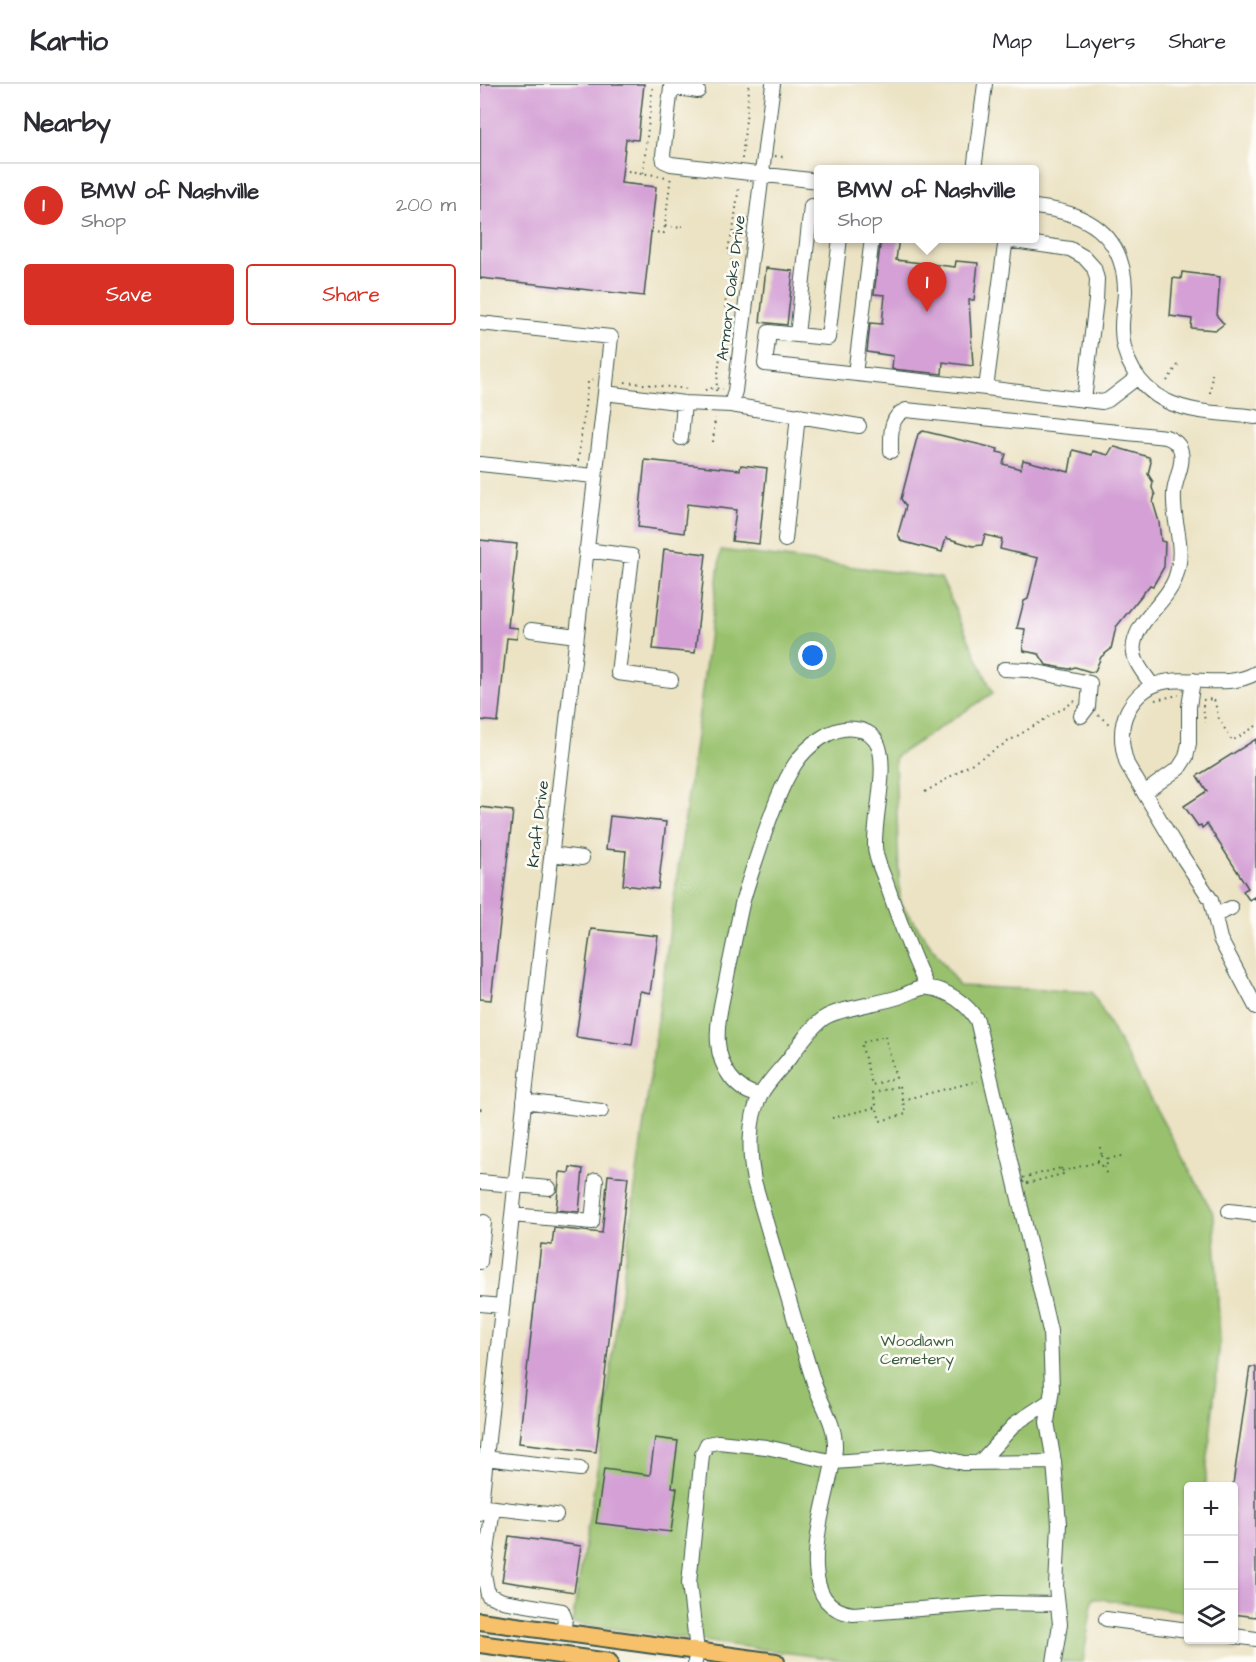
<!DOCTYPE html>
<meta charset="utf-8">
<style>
:root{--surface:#fff;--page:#f2f2f3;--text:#2b2b33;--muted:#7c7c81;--line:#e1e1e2;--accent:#d93025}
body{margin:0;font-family:"Architects Daughter",sans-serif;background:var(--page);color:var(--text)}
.controls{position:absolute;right:18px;bottom:18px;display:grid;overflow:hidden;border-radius:6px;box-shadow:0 2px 4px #0004}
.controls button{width:54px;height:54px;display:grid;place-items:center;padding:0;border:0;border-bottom:2px solid var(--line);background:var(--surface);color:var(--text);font:30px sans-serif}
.you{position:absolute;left:333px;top:572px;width:21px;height:21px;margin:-15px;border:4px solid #fff;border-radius:50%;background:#1a73e8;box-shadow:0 0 0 9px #1a73e833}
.badge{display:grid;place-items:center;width:39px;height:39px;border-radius:50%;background:var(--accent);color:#fff;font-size:20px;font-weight:700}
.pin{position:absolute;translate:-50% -50px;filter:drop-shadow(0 2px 3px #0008)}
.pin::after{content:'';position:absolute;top:32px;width:21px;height:18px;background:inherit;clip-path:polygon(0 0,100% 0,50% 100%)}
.popup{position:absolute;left:334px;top:81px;width:225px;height:78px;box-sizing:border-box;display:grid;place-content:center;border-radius:6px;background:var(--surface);filter:drop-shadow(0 2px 4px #0005);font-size:20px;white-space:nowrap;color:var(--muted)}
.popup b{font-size:22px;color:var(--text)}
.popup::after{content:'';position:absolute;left:50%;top:100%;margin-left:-12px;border:12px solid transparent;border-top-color:var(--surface)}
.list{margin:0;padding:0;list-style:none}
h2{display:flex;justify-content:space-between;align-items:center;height:78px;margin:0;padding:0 24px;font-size:26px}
h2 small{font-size:20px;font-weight:400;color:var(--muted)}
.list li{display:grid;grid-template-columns:39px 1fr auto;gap:18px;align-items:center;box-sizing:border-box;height:84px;padding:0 24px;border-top:2px solid var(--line)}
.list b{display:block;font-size:22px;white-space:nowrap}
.list p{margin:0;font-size:20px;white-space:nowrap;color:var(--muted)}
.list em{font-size:20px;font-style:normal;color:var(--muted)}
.actions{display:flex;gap:12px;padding:18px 24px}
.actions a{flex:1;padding:14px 0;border:2px solid var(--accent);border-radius:6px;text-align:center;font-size:21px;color:var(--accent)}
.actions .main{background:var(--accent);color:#fff}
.icon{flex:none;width:33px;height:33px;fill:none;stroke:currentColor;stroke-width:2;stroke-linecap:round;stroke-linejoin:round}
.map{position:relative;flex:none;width:776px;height:1578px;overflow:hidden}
header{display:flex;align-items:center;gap:36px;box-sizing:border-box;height:84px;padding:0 30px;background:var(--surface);border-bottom:2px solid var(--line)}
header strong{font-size:28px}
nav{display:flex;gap:33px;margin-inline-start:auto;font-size:21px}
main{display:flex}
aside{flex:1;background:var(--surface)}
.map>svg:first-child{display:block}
</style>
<header>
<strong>Kartio</strong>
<nav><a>Map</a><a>Layers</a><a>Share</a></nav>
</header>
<main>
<aside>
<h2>Nearby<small></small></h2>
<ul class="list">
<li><span class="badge">1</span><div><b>BMW of Nashville</b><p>Shop</p></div><em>200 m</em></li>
</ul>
<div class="actions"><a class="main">Save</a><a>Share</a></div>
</aside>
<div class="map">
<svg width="776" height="1578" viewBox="0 0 776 1578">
<rect width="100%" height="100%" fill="#fdfcf7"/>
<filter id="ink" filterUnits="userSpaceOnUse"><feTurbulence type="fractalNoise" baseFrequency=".0167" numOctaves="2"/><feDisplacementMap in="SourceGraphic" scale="12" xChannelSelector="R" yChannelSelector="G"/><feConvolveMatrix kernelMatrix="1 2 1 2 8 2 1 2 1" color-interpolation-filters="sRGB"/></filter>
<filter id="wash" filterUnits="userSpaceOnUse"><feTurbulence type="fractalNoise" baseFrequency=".008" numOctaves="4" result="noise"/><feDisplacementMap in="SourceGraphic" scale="24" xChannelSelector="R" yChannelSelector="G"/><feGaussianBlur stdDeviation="1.35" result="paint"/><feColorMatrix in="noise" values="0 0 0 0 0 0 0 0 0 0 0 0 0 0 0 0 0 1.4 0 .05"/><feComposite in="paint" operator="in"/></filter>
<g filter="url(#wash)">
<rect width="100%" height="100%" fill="#ece3c4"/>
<!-- green -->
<path fill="#99c16d" stroke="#5c7f50" stroke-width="1.5" d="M241,466L461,494L513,609L415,673L420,818L479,902L612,908L734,1131L740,1257L725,1402H708V1528L613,1514L603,1578H375L92,1539L118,1379Z"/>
<g id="blocks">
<!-- building -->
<path fill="#d4a0d5" d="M0,0H164L158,56L146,55L141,99L176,103L164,212L0,194Z
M401,154H419L416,176L475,183L476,177L498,179L494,216H489L493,282L463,278L462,290L412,285L413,272L387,268L390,239L402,240L405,211L394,210Z
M286,184L313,187L307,241L280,238Z
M702,188L740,193L737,232L744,240L736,246L711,244L712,235L690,232L693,194L701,195Z
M443,347L518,365L517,368L526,370L523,380L541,385L543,376L589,388L593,366L612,371L613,367L628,371L632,364L635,363L669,373L671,378L668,390L673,398L672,404L675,411L673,418L679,438L681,457L685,458L684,483L673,502L670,501L636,543L631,565L621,573L615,587L611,588L595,583L589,585L566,581L559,570L544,567L543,563L545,545L537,544L544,517L548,515L558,474L520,465L522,455L505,451L502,461L493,462L466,454L462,468L421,457L418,450L426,422L421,415L438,350Z
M165,376L260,386L261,381L287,384L279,460L252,457L256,426L207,420L204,449L158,443Z
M0,456L37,460L28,543L38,544L37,555L27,554L18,638L0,636Z
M184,465L226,470L215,569L173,565Z
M776,655V816L774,813L769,816L763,807L768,804L727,740L722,744L721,741L718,742L704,722L727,707L717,692Z
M0,723L33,727L11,916L0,915Z
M130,732L186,738L178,805L143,801L146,767L126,765Z
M111,845L178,852L170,909L160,907L152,961L96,953Z
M90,1083L103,1085L99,1128L76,1126L80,1088L89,1089Z
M128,1091L148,1093L116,1368L39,1359L61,1160L72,1161L74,1144L122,1149Z
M770,1283H776V1533L753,1530L755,1502H753V1400Z
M175,1354L198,1357L192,1403L197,1404L191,1448L116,1439L124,1385L170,1391Z
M29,1452L101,1462L94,1508L22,1497Z"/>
</g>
</g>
<g filter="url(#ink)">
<use href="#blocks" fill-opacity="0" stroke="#3e564a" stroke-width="1.5"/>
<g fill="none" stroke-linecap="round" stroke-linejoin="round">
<!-- minor casing -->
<g stroke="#3e564a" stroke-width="16">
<path id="minor" d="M218,7L191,3L183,71L184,77L191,80L339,97
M494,86L505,0
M339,122H331L317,251L348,254L360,154
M555,123C605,128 644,149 645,206C645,218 642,230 642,242C641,274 658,303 686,317C713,330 747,329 776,333
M526,154L506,304L622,318L628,316L658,293
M526,156L590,165L604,173L614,184L617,195L616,216L604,316
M0,239L131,253L125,309
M317,251L289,248L285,280L506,304
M375,290L392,154
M251,321L255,307L293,0
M201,354L204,319
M411,367C411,352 409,332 426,326L686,353C694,356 700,360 701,368C704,381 695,395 694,409C692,441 707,461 695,495C686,519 658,535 654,560C651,576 664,589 672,601
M0,380L114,392
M305,456L318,331
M106,466L152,472L138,589L191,596
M51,546L96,552
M524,585L548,586L610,599L608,623L601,632
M776,589C734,613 678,572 648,626C639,643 641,662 647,680L698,766L731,816L740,855L776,923
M664,709L699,684L706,673L709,659V623L713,596
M71,770L102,774
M736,831L751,824
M280,1011C255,1008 240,983 238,959C236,936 244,910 248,887C253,865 257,842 262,820C268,797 277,774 284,751C293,726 301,702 315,680C327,662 352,641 375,645C386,646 395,651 399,663C407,689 394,734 395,762C395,775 403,789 407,801C419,836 431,870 447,903
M44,1017L121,1027
M0,1098L69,1104
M749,1127L776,1130
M32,1131L112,1138L116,1096
M0,1178L4,1138
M0,1220L22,1222
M5,1374L100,1385
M499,1379L536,1339L570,1317
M6,1423L76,1431
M13,1424L4,1490L8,1511L23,1517L82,1527L85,1535L83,1549
M0,1430L62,852L125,309L204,319L251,321L379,342
M626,1535L708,1546
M754,1552L776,1555
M215,1578L217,1567L209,1499L222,1371L227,1360L238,1358L286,1363L354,1378L453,1371L483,1379L574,1378
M574,1578L580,1540L576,1503L579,1440L574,1378L567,1338L572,1305L570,1247L497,936C487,920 468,906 449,904C440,902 427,910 419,913C401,919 357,925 344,934C330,944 321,959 311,972C301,985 287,998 280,1012C268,1036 269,1072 274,1097C294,1165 313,1232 334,1299C341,1320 356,1340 355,1364C353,1404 303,1521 373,1530L519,1519L578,1520"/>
</g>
<!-- major casing -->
<g stroke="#3e564a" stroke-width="20">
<path id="major" d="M0,1537L296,1578
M0,1560L129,1578"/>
</g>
<!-- path -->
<path stroke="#3e564a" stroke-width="2" stroke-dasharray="1.5 4.5" stroke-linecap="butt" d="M295,72L304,73
M262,75L269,6L268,0
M142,86L187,93
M382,86V84
M163,89L173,0
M185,142L202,144V139
M171,148L184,149L191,91
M687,297L698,281
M145,298L208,305
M225,306L233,304L243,305
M236,307L243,247L246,235L245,219L254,186L248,163L253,148L259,101
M730,309L732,290
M233,358L235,334
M98,377L108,298L114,295
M675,616L699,611
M723,616L734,615L739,635L752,657L776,642
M723,621L725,639
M618,631L629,640
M445,708L595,617
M405,952L416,994L392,1001L381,959Z
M419,1002L426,1030L400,1037L393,1009Z
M422,1016L498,997
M0,1025L4,1026
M352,1034L397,1023
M620,1063L622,1072
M618 1077a5 5 0 1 1 10 0a5 5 0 1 1-10 0Z
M628,1075L645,1071
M624,1082L627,1093
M581,1084L583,1090L544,1100L542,1094Z
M582,1087L618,1078"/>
<!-- minor -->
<use href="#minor" stroke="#fff" stroke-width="14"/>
<!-- major -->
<use href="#major" stroke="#f6c16b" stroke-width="16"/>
</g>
</g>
<g text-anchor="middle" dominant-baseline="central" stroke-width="5" stroke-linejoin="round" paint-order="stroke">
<!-- street labels -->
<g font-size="16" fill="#1f3d34" stroke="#fdfcf7">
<text transform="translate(251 204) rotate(-83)">Armory Oaks Drive</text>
<text transform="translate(58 740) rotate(-83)">Kraft Drive</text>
</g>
<!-- park labels -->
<g font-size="16" fill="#3e5e42" stroke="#fdfcf7">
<text x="437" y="1257">Woodlawn<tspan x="437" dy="18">Cemetery</tspan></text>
</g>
</g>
</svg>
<div class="controls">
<button>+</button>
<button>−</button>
<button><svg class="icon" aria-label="layers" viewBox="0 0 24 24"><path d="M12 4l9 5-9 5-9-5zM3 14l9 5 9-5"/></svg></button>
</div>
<div class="you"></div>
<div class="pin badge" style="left:447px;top:228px">1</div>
<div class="popup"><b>BMW of Nashville</b>Shop</div>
</div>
</main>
